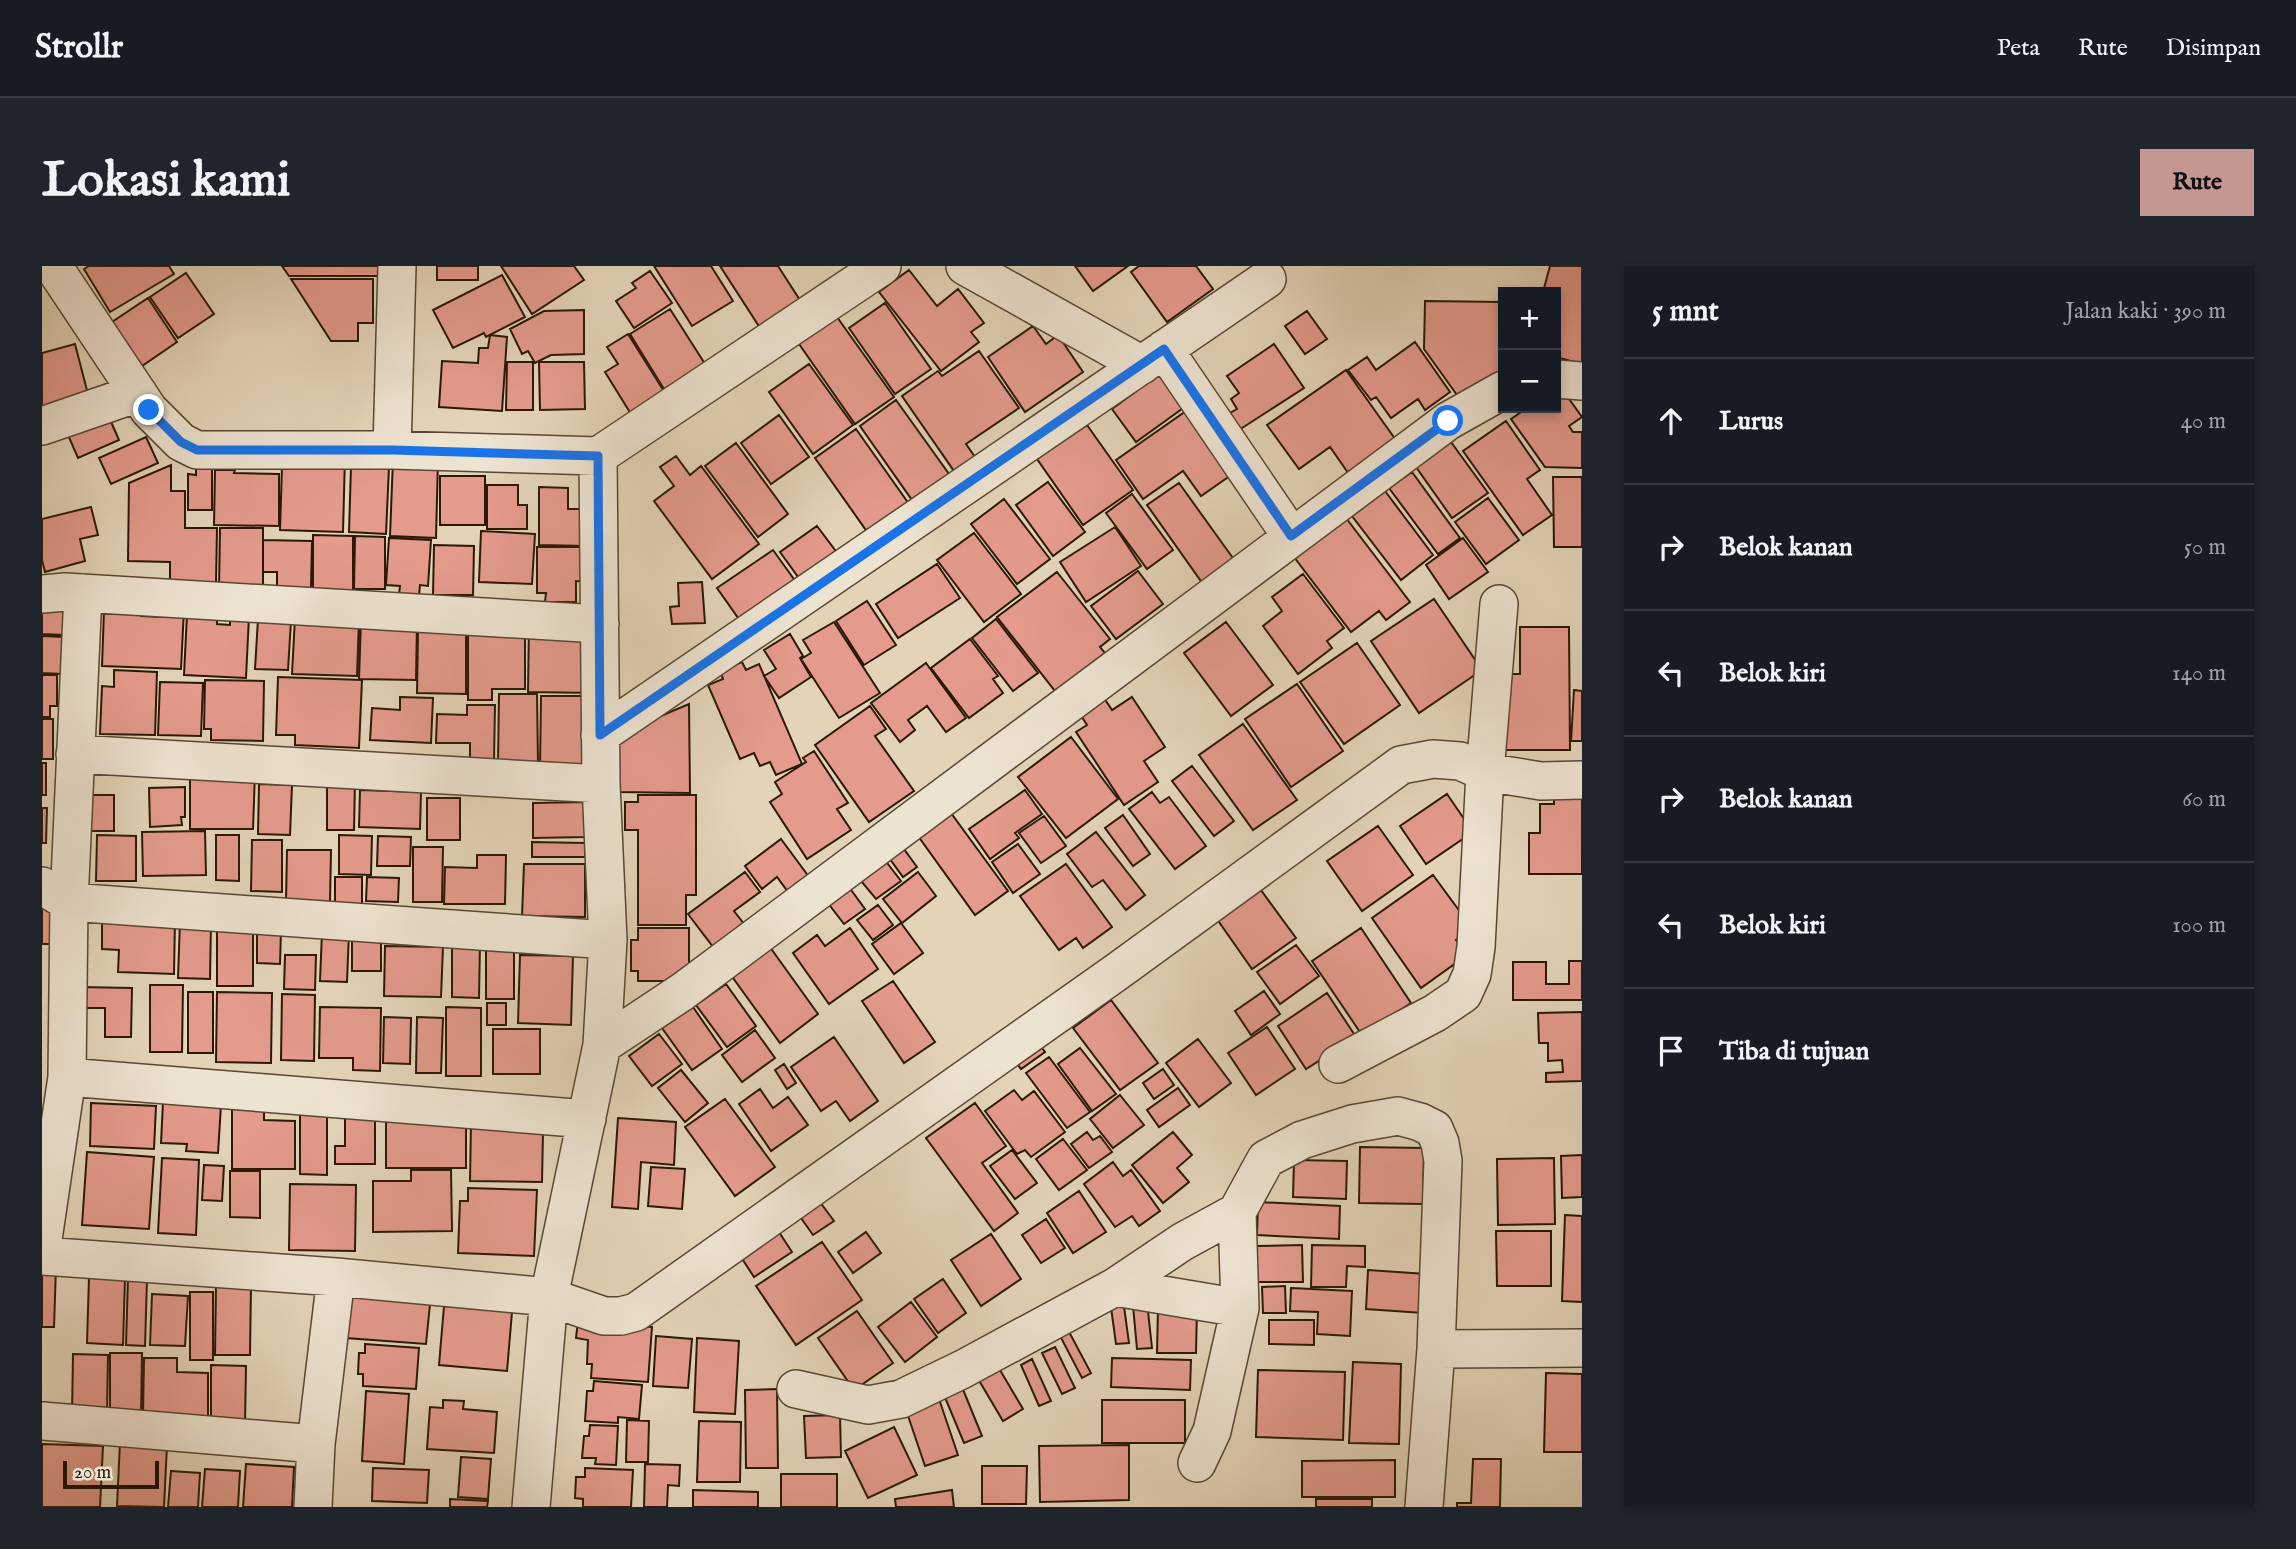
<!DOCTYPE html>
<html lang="id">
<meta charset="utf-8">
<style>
:root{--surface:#171b24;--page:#20242c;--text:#f1f3f6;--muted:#9ea1a6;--line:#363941;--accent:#c59692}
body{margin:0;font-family:"IM FELL English",serif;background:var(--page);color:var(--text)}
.controls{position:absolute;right:21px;top:21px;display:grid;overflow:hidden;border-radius:0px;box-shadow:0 4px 10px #0003}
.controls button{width:63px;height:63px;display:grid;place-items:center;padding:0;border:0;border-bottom:2px solid var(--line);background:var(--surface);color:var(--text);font:35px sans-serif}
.scale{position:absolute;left:21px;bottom:18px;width:96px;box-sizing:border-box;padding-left:7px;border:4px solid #2b1805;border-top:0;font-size:19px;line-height:24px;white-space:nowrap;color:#2b1805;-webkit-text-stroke:5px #ede3d1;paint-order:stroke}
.stop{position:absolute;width:21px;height:21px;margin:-16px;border:5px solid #1a73e8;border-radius:50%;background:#fff}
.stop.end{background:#1a73e8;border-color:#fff;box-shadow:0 2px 7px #0008}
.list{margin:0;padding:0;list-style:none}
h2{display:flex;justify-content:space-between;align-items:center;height:91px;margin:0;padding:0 28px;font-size:30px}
h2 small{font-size:23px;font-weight:400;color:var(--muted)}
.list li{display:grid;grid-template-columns:46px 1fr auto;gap:21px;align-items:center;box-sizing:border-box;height:126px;padding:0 28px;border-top:2px solid var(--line)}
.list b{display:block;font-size:26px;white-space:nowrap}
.list em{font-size:23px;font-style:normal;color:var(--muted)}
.icon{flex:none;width:38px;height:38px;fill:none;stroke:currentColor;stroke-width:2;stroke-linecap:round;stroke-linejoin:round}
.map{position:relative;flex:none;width:1540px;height:1241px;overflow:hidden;border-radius:0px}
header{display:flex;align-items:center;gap:42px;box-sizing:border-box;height:98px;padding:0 35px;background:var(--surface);border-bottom:2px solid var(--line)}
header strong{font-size:33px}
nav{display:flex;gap:38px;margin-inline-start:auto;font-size:24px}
.intro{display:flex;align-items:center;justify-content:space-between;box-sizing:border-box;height:168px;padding:0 42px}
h1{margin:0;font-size:49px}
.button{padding:18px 32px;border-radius:0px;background:var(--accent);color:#111;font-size:24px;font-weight:700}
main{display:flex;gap:42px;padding:0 42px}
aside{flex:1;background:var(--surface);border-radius:0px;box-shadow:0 4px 10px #0003}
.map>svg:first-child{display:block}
</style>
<header>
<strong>Strollr</strong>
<nav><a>Peta</a><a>Rute</a><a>Disimpan</a></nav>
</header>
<div class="intro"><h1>Lokasi kami</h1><a class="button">Rute</a></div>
<main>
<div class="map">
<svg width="1540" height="1241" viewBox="0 0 1540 1241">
<rect width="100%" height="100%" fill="#e3d4b8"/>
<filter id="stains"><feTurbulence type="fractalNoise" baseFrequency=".00286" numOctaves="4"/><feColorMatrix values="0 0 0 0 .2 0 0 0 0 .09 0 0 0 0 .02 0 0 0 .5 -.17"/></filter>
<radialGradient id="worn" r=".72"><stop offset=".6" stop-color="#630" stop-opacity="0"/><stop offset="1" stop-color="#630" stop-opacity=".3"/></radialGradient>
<!-- building -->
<path fill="#e49a8c" stroke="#2b1805" stroke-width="2" d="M47,0H127L132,8L68,46L42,3Z
M240,0H338V10H247Z
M395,0H436V14H395Z
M459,0H532L542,14L490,48Z
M612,0H669L691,35L650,60Z
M678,0H736L763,42L722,68Z
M1033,0H1086L1051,25Z
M1097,0H1154L1171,23L1125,56L1089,6Z
M1508,0H1540V98L1514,91V26H1501Z
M867,4L895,40L916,23L942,57L929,66L937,76L899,105L837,26Z
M608,5L630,37L592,62L574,35L594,22L590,17Z
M144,7L172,48L136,72L108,31Z
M460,9L483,51L444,71L442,67L411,82L391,44Z
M249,13H331V57H316V75H289Z
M106,32L135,76L97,102L67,58Z
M1383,35L1461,36V110L1420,136L1382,83Z
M843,37L889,103L853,128L807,62Z
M628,43L663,98L622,123L588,68Z
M542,44V88L509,89L493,97L486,85L480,88L468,63L502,45Z
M1265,45L1285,73L1263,88L1243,60Z
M795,51L852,131L813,158L757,78Z
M991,60L1004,78L1016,69L1041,106L983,146L946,91Z
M586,68L623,127L589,148L563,106L576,98L565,81Z
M448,69L465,71L460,145L397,141L400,95L436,97L437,82H446Z
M1373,76L1408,126L1383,144L1376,133L1349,152L1334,131L1329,134L1306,104L1325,91L1334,104Z
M33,78L48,136L0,149V87Z
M1232,78L1262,122L1197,164L1186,148L1195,143L1189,133L1197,127L1185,110Z
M937,85L977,142L924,178L933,191L912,205L860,130L896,105L900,110Z
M465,96H491V144H464Z
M497,96H542L543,143L498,144Z
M767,98L811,159L771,188L727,126Z
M1304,104L1356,177L1309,211L1288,181L1257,203L1225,159Z
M1119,107L1144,140L1094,176L1070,143Z
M1517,119L1540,151L1527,160L1531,166H1540V202L1503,201L1469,153L1485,142H1514V122Z
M854,134L907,208L870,234L818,160Z
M63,142L77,174L36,192L22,160Z
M1147,143L1192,207L1159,230L1141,205L1101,233L1074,194Z
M737,149L767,191L729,218L699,177Z
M1464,155L1498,204L1485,213L1510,249L1481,269L1421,185Z
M1045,159L1091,224L1041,259L995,193Z
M814,163L867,238L826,267L773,192Z
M104,171L116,197L69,218L57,192Z
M1409,176L1446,227L1410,252L1374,201Z
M694,177L746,248L716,271L663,200Z
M303,190L301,266L238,264L240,200Z
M634,190L648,209L659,200L717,278L670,313L612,235L632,220L618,201Z
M351,193L396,194L394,272L348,270Z
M129,199V225H143V262H175L174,317L128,316V296L86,295L87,217Z
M154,200L170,201V244H146V208L154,209Z
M309,200L347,201L344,268L307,266Z
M173,204H193L192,207L237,208V260L172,259Z
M1370,206L1418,272L1396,288L1347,222Z
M398,210H443V259H398Z
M1511,211H1540V281H1512Z
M1006,216L1043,266L1011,290L974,239Z
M1137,217L1193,295L1161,318L1105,239Z
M445,219H476V239H485V263H445Z
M497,221L526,222V243H546V280L497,279Z
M1343,225L1391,289L1359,314L1310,250Z
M1090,228L1131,284L1105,303L1064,247Z
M1446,232L1477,274L1444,298L1413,256Z
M962,233L1008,293L975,318L929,258Z
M49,241L56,269L38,273L43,295L3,306L0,294V253Z
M1304,252L1368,336L1344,354L1337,345L1309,366L1252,291Z
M775,260L796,288L759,315L738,286Z
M1073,261L1099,300L1044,336L1018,296Z
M178,262H221V323H177Z
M439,265L493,268L490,318L437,316Z
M932,267L979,328L942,356L895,294Z
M271,269L311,270V326H271Z
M313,270L343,271V323H312Z
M347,272L389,274L386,320L378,319L377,330L357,329L358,320L344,319Z
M1421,272L1446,306L1407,333L1384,299Z
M221,274L270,275L269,322H235V306H221Z
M392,279L432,280L431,329H391Z
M495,281H549V316L534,315V336H503L504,327H495Z
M731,284L754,316L699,356L675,322Z
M895,298L918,332L856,372L834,338Z
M1096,305L1121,338L1074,373L1049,340Z
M1015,306L1068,373L1058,381L1063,387L1013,425L955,351Z
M1261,308L1302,362L1285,375L1290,382L1256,408L1221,360L1240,345L1230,331Z
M660,316L663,357L630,358L628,341L637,340L636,317Z
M1392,333L1440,404L1377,447L1329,375Z
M825,335L854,379L822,399L794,355Z
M121,342L142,343L139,403L60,400L62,344L99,345V350L121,351Z
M0,345H22V369L0,368Z
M145,348L175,350V358L188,359V350H207L204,412L142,409Z
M253,352L317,354L315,410L250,408Z
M216,353L249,355L246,404L213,403Z
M954,353L996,407L971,425L930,372Z
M319,354L375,356L374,414L317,413Z
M792,356L838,427L797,452L759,393L769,387L761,374Z
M1184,356L1231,419L1189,450L1142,387Z
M487,359L555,369L554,427L486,426Z
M1478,361H1527L1528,484H1463L1462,408H1478Z
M376,365L424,366V428L375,427Z
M426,365L483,366V423H450V434H426Z
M748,368L761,390L758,392L769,411L737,432L722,410L734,403L722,384Z
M0,370L22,371L20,408L0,407Z
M928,373L956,410L951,413L961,427L927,452L889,402Z
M1315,377L1358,439L1302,478L1258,416Z
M700,396L704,404L717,398L760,498L734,509L728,496L718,500L712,487L698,493L666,419L681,413L678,405Z
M884,397L924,452L904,466L885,440L866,454L873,464L858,476L829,437Z
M72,404L115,406L113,469L58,468L60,420L72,421Z
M0,409H15V440H8V451H0Z
M236,411L320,414L317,482L253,479V469H234Z
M163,414L222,415L221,475L169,474V463H162Z
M118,416L161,417L159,470L116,469Z
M1255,418L1301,485L1249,521L1203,453Z
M1532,424L1540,425V475H1529Z
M457,428H495L496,498H456Z
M499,430H543V504L498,503Z
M358,431L391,432L389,477L328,474L330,442L358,444Z
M1090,431L1123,481L1102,495L1116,516L1082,539L1034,466L1045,459L1038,448L1062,432L1070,444Z
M647,438L648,527L575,526L574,469Z
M425,439H453L452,494H428V477H394L395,448L425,449Z
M828,440L844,463L833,470L872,525L827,556L773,479Z
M0,453H11V493H0Z
M1201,458L1255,534L1211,564L1157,489Z
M1029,471L1076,533L1024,572L976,511Z
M772,485L806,537L795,543L809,564L765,593L728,536L740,528L733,516L764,496L761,492Z
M0,497H4V529H0Z
M1150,500L1192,555L1172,570L1130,515Z
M148,506H213L211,563H148Z
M285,514H313L312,564H285Z
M217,518L250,519L248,569L216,568Z
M143,521V551H139L140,559L108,561L107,522Z
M318,524L379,526L378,563L317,561Z
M983,524L1000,548L973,567L977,572L948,593L927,563Z
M1110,526L1118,537L1127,531L1164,580L1133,603L1087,543Z
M1405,528L1431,566L1384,598L1358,560Z
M46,529H72V565H47Z
M596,529H654V629H644V659H596V564H583V536H596Z
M1512,529H1540V608H1487V567H1498V538H1512Z
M385,532H418V574H385Z
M543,536L544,571L491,572V537Z
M0,542H5L4,577H0Z
M909,547L966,625L933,649L876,570Z
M1081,549L1108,588L1091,600L1063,562Z
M1002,550L1024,580L999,597L977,567Z
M1336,560L1371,609L1320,645L1285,595Z
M163,565L164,609L101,610L100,566Z
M1054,566L1103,629L1084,644L1061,614L1050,621L1025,588Z
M55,569L94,570V615H54Z
M174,569H197V615L174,614Z
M297,569L330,570L329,609L297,608Z
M336,570L369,571L368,600H335Z
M739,573L770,615L749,630L735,611L720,623L703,600Z
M210,574H240V626L209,625Z
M490,576L543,577V591H490Z
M976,578L998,608L971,627L950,596Z
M859,579L875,601L861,611L845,589Z
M371,581H401L400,636H371Z
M245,584H289L288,636H244Z
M435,589H464L463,638H402L403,601L435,602Z
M839,589L859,615L834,633L814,609Z
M482,598H543V651L480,650Z
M1024,598L1070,661L1041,682L1034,672L1017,684L978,630Z
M703,606L718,626L692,645L706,663L675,686L646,648Z
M876,606L894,630L860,657L841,633Z
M1391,609L1430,662L1414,674L1425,689L1379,722L1330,652Z
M293,611H320V642H293Z
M325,611L357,612L356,636L324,635Z
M1213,616L1254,672L1210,703L1170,646Z
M804,617L823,643L802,658L782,632Z
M0,634L9,635L8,678H0Z
M836,639L851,659L831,674L815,654Z
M60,651L133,653L132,708L76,706L77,684L60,683Z
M138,655L169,656L168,713L136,712Z
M859,657L881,687L852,708L830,678Z
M596,662H647V715H596V705H589V674H596Z
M808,662L836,703L787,738L751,687L775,669L783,680Z
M1319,662L1369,737L1320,769L1270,695Z
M215,663L239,664L238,698L215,697Z
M175,665H211V720H175Z
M280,666H307L305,716L278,715Z
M310,667L339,668V705H310Z
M410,676L438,677L437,732L410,731Z
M725,677L776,748L738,777L686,705Z
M1254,679L1277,710L1238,738L1215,706Z
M343,680L401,681L399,731L342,730Z
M444,684H472V733H444Z
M243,689H274L273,724L242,723Z
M478,689L531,690L529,759L476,757Z
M1527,695H1540V734H1471V696H1504V718H1527Z
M851,715L893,776L862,797L820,735Z
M684,718L714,760L685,781L654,739Z
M108,719H141L140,786H108Z
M38,721L90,722L89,771H63V742H38Z
M1222,725L1238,748L1209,769L1193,745Z
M146,726H171V787H146Z
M175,726L230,727L229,797L174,796Z
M1285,727L1314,771L1264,803L1236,760Z
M240,728L273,729L272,795L239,794Z
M1069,734L1116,797L1078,824L1031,762Z
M445,737H464V759H445Z
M278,741L339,742L338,805L311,804V792H277Z
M404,741L439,742V810H404Z
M651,741L680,783L650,804L620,762Z
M1540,746V815L1504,816V807L1521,806L1520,794L1506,795V777H1497L1496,747Z
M342,751L369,752L368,798L341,797Z
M375,751L401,752L399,807H374Z
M1225,761L1253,803L1214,829L1186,787Z
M451,763H498V808H451Z
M713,764L733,792L700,816L680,789Z
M617,768L640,798L610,820L587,790Z
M991,770L1003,786L979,803L967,787Z
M792,771L836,835L808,855L794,835L779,845L749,801Z
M1156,773L1189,817L1157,841L1124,797Z
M1038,782L1074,828L1050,845L1016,798Z
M1007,791L1048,846L1025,862L984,807Z
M742,798L754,817L745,823L733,804Z
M1121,803L1132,819L1112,833L1101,817Z
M639,804L666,837L643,856L616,822Z
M1136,822L1148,839L1117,861L1105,844Z
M718,823L731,842L746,831L766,859L729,885L697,838Z
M972,824L980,834L992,825L1023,866L989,891L983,884L975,888L943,845Z
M1078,829L1102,859L1071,882L1048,853Z
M683,833L733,901L693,930L643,861Z
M121,836L179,839L176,887L144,885L145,878L119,877Z
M49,837L114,840L112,883L48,880Z
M933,837L964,880L940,897L976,947L952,965L884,872Z
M258,838H285V909L258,908Z
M190,843H222V854L253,855V903H190Z
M303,843H333V898H293V880H303Z
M576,852L634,856L632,899L599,896L596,943L570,941Z
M344,856H424V902H344Z
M429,856L501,866L500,916L428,915Z
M1045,866L1051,874L1058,870L1070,886L1047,902L1029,878Z
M1131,866L1150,889L1135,902L1147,916L1121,937L1090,899Z
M1021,873L1045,904L1017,924L994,893Z
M1318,881L1382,882L1381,938L1317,937Z
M970,884L995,917L973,933L948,900Z
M45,886L112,891L107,963L40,959Z
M1540,889V931L1520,932L1519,890Z
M120,892L157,894L154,969L116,967Z
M1512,892L1513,958L1456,959L1455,893Z
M1252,894L1305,895L1304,933L1251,931Z
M1071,896L1081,910L1089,904L1118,945L1097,960L1090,950L1073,961L1042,918Z
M162,899L182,900L180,935L160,934Z
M609,901L643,903L640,943L606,940Z
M369,904H409L410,965L331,966V915H369Z
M188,905H218V952L188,951Z
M248,918L314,919L313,985L247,984Z
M426,922L495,924L492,990L416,987L418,935H426Z
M1037,925L1064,966L1031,987L1005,947Z
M772,928L792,955L771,969L752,942Z
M1216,936L1298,940L1297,973L1215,969Z
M1523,949L1540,950V1036L1520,1035Z
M1004,953L1023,982L999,997L980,969Z
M733,960L750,986L712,1011L695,985Z
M1454,965H1509V1020H1455Z
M824,966L839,987L811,1007L796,986Z
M949,968L979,1013L939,1040L909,994Z
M780,976L820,1034L754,1079L714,1020Z
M1260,979L1261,1016H1214L1213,980Z
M1270,979L1323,980V1001L1305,1000L1304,1021H1269Z
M0,1000L14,1001L12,1061H0Z
M1326,1004L1384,1008L1381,1047L1324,1043Z
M47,1011L83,1012L81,1079L45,1077Z
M86,1012L105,1013L103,1080L84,1079Z
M901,1013L924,1047L896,1067L872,1033Z
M174,1017L209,1018L208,1089H173Z
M1243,1020L1244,1047H1221L1220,1021Z
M309,1022L389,1028L384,1078L304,1072Z
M1249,1022L1310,1025L1308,1070L1275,1068L1276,1046L1248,1045Z
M148,1026H171V1094H148Z
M1104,1027L1110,1082L1095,1083L1090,1029Z
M110,1028L146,1030L143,1080L108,1079Z
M1081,1033L1087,1077L1074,1078L1068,1034Z
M869,1036L895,1071L863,1096L836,1061Z
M402,1040L470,1046L465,1105L397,1099Z
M1116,1042L1155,1043L1154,1087H1115Z
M815,1045L851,1097L812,1124L776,1072Z
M1227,1054H1272V1079L1227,1078Z
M536,1055L610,1061L606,1116L549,1112L550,1098H545L546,1074L534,1072Z
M1026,1064L1049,1107L1040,1112L1017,1068Z
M614,1070L650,1073L646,1122L611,1120Z
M655,1072L697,1075L693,1148L652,1146Z
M323,1078L377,1082L374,1123L321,1120V1108H316L317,1087H323Z
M1013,1081L1033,1122L1020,1128L1000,1087Z
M68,1087H100L99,1153L68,1152Z
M31,1088L66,1089L65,1149H30Z
M102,1092H135V1106L166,1107V1151L101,1150Z
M1070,1092L1149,1094L1148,1124L1069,1121Z
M990,1093L1009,1135L997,1140L979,1099Z
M1311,1096L1359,1098L1357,1178L1307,1177Z
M169,1099L204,1100L203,1157L169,1156Z
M955,1099L981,1143L961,1155L935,1111Z
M1216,1104L1303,1106L1301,1174L1214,1171Z
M1504,1107L1540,1108V1186H1502Z
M552,1115L600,1119L597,1153L576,1151V1157L543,1155L545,1125H551Z
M920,1121L940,1170L922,1177L902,1129Z
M735,1123L736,1202H704L703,1124Z
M324,1125L367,1128L362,1198L320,1195Z
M896,1130L916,1189L883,1200L863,1141Z
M401,1134L422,1135L421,1143L455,1146L452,1187L385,1183L388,1141L401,1142Z
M1060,1134H1143V1177H1060Z
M798,1149L799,1191L764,1192L762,1150Z
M585,1154L607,1155L606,1196H584Z
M657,1155L699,1156L698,1216H655Z
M548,1159L576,1160L574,1199L553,1198L554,1192H540L542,1170H547Z
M852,1161L875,1209L826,1232L803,1185Z
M78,1176L125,1179L122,1241L75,1240Z
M0,1178L61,1180L58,1241H0Z
M1087,1179V1234L998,1236L997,1180Z
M419,1191L449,1193L446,1233L416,1231Z
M1431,1193H1459L1458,1241H1415V1237H1429Z
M1353,1194V1231H1260V1195Z
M204,1198L252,1201L250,1241H201Z
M603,1198L638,1199L637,1220L626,1219L625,1241H602Z
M940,1200H985L984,1238H940Z
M331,1202L387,1204L385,1237L330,1235Z
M543,1202L591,1204L589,1241H541V1233L533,1232L534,1211H543Z
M163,1203L198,1205L196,1241H160Z
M129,1205L158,1207L156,1241H126Z
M739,1208H795V1241H739Z
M651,1224L716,1226V1241H651Z
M910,1224L912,1241H854L853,1233Z
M408,1233L446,1235L445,1241H408Z
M1274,1233H1330V1241H1274Z"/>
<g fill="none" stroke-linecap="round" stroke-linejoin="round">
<!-- street casing -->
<g stroke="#594732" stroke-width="40">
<path id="street" d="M11,0L107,144L139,176L155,184H350L556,190L840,0
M923,0L1100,99
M1122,83L1249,270
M1514,113L1540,115
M0,160L96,127
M350,184L355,0
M0,328L23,326L558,358
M558,469L1225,13
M33,488L559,518
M0,620L27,636L566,674
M560,779L640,726L1406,155L1461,124
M1296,798L1393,747L1421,728L1430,708L1434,681L1443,506L1457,338
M25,811L545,853
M0,980L25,811L27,636L41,327
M0,990L294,1011L507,1031L562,1050H579L594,1046L1076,705L1359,499L1391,493L1418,495L1443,506L1499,515L1540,514
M1073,1021L1198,1042
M754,1123L826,1139L859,1133L921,1103L1073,1021L1140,976L1195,946
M0,1155L274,1178
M1155,1197L1170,1165L1198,1042L1195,946L1224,893L1260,874L1310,858L1356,850L1378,856L1392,863L1398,877L1401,895L1394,1083L1540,1082
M271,1241L274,1178L294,1011
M489,1241L507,1031L560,779L566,674L559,518L556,190
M1382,1241L1394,1083"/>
</g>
<!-- street -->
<use href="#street" stroke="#ede3d1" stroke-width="37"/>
</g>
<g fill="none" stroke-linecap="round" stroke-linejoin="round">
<!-- route -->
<path stroke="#1a73e8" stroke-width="9" d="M107,144L139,176L155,184H350L556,190L558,469L1122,83L1249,270L1406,155"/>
</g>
<rect width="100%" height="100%" filter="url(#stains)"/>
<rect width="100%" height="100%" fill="url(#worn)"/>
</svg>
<div class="controls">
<button>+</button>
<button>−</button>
</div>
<div class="scale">20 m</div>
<div class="stop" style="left:1406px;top:155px"></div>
<div class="stop end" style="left:107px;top:144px"></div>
</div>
<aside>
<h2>5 mnt<small>Jalan kaki · 390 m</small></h2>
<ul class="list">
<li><svg class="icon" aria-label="ahead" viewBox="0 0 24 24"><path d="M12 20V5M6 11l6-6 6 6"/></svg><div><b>Lurus</b></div><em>40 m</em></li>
<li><svg class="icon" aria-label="right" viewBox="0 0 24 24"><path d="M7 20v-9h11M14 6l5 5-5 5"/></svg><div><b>Belok kanan</b></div><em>50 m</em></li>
<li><svg class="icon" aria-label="left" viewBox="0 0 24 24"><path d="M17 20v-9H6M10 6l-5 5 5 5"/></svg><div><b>Belok kiri</b></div><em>140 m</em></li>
<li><svg class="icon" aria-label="right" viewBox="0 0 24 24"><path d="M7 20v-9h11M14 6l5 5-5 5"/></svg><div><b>Belok kanan</b></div><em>60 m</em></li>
<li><svg class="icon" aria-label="left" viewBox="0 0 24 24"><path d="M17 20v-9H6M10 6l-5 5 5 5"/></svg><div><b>Belok kiri</b></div><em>100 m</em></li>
<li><svg class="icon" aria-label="arrive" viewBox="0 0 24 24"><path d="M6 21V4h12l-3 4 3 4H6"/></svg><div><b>Tiba di tujuan</b></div></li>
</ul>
</aside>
</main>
